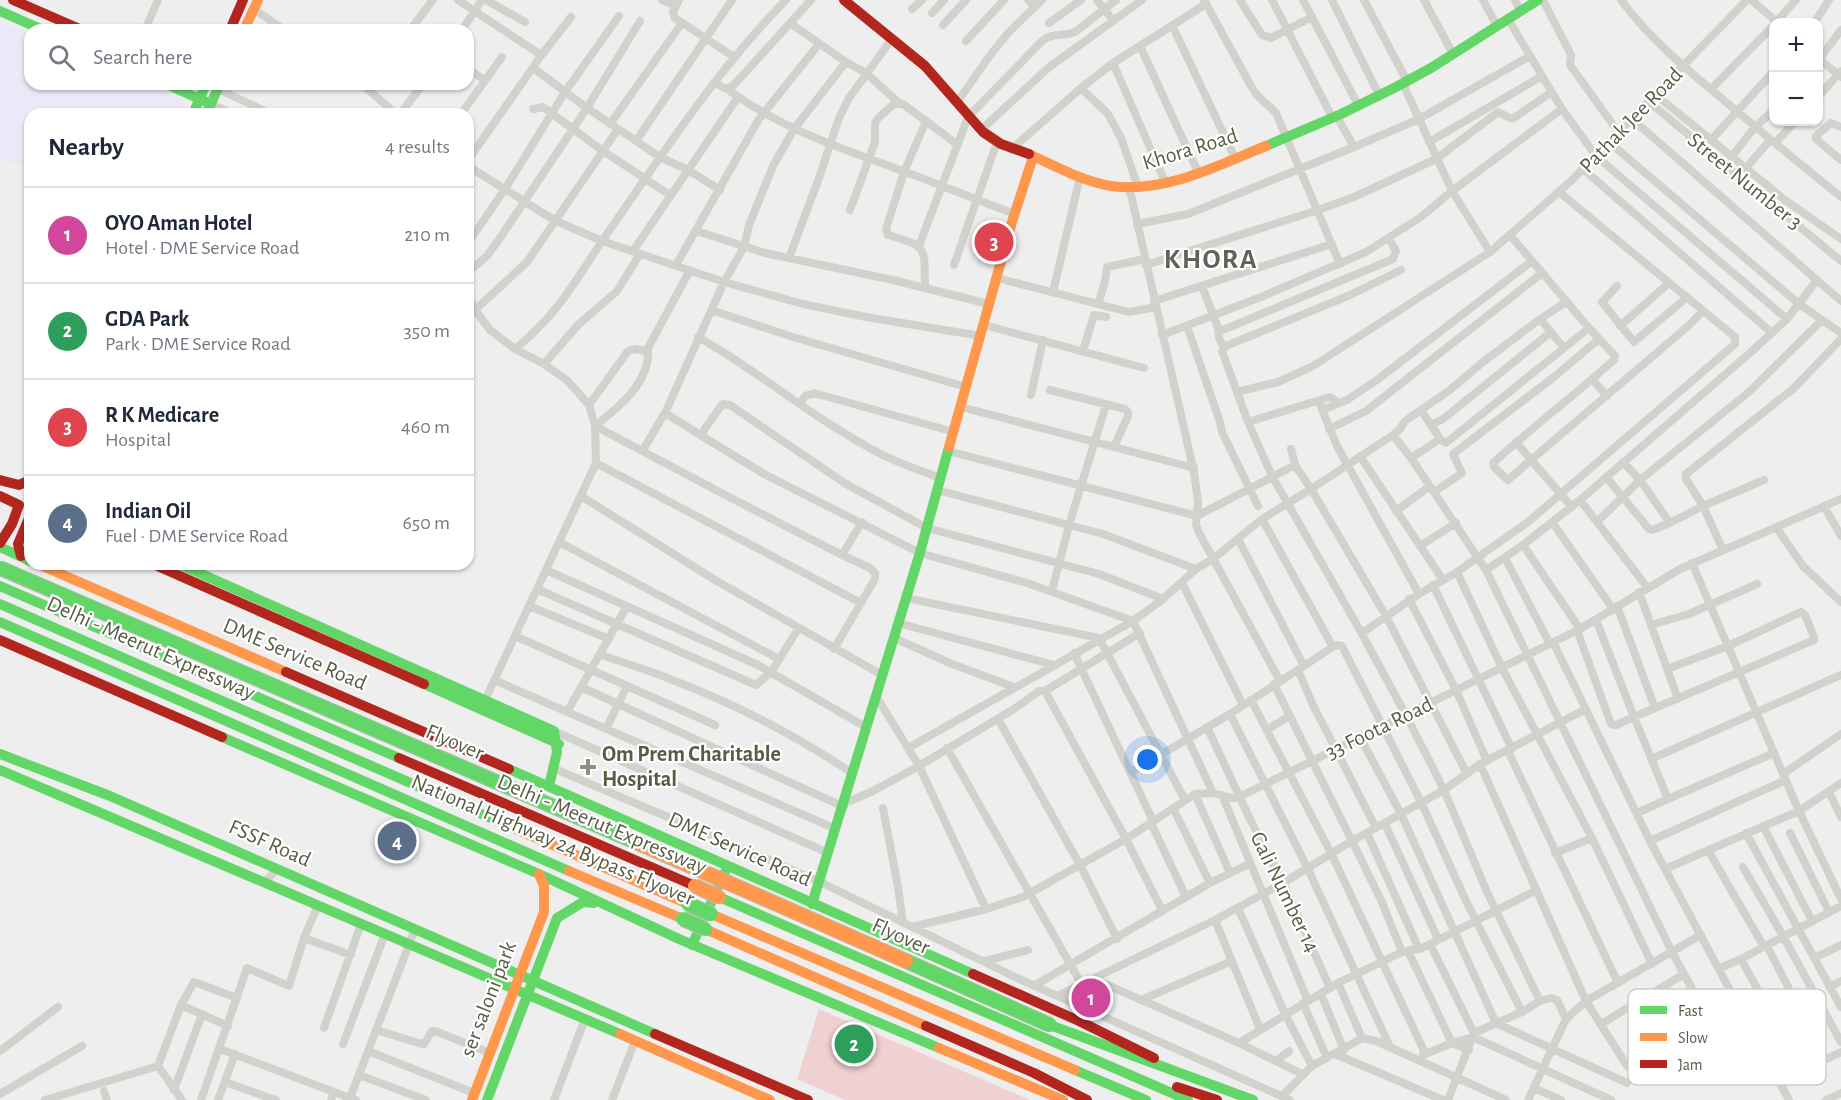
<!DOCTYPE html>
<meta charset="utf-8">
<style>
:root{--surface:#fff;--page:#f2f2f3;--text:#1f2937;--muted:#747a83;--line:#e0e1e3;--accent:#0f766e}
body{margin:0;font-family:"Alegreya Sans",sans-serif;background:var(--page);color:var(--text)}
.controls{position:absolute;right:18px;top:18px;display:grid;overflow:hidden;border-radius:12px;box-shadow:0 2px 4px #0004}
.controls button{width:54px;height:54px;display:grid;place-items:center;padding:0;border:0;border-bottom:2px solid var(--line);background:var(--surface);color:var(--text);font:30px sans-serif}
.you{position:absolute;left:1148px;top:760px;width:21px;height:21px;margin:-15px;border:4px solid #fff;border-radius:50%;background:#1a73e8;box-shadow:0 0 0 9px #1a73e833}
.badge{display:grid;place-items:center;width:39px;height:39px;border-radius:50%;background:var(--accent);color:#fff;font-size:20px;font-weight:700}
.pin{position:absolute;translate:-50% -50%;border:3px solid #fff;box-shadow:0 2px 6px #0006}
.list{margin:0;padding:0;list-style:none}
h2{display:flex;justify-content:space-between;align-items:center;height:78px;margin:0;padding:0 24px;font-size:26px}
h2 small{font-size:20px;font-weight:400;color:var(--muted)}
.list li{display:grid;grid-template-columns:39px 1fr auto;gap:18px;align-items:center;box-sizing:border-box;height:96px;padding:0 24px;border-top:2px solid var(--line)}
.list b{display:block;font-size:22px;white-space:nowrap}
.list p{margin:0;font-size:20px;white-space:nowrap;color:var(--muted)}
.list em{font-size:20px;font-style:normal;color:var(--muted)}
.icon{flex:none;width:33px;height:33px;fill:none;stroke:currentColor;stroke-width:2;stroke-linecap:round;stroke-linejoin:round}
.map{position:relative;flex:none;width:1841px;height:1100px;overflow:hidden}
.search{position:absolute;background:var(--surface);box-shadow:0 2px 4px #0004;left:24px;top:24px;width:450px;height:66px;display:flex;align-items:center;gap:15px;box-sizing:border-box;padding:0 21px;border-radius:18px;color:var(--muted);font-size:22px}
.panel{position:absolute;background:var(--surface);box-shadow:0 2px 4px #0004;left:24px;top:108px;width:450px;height:462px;border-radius:18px}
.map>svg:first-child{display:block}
</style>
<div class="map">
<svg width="1841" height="1100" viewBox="0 0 1841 1100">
<rect width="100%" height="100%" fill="#eeeeef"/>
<!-- commercial -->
<path fill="#ede8f7" d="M0,21L30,34V84H144L184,101L178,114H30V170L0,157Z"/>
<!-- green -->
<path fill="#f0d1d1" d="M819,1009L1030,1100H845L797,1079Z"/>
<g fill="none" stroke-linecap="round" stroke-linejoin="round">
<!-- street -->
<path stroke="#d1d2cc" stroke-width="8" d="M458,0L541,55
M486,0L525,22
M662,0L675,5
M679,0L673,12L675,18L734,57
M1028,0L1035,7
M1097,0L1113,20
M1204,0L1251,86L1256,94L1276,113L1340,264
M1240,0L1262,35L1271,38L1312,17
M1272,0L1332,117
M1303,0L1358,105
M1332,0L1379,95
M1364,0L1407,81
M1424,0L1453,54
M1483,0L1497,26
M1515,0L1520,10
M1543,0L1571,55L1570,65L1619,133
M1621,0C1648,37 1685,68 1720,97C1760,131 1800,164 1841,197
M1751,0L1777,22
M254,9L284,30
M912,9L922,0
M932,13L944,0
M571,17L537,61L534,66L536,70L587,108L660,157L688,170L720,190
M1508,19L1562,109L1596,156L1787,319
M1776,22L1796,0
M1815,22L1829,0
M790,23L846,62L866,73L899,103
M1049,23L1081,0
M943,25L966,0
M1172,25L1235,158
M145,30L158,0
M410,30L433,0
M462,30L482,0
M966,41L1004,0
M1140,46L1198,172
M1818,58L1841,77
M1818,61L1841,30
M1113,63L1165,182
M468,69L485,80
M714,82C721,86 725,91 733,86L811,0
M362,84L396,114
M1403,84L1452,191L1490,252
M726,88C779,128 842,149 903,171C941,185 977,200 1015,214
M1081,88L1108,114L1121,138L1138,187
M218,89L271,114
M1711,89L1774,25
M1656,95L1785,200L1841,239
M1818,97L1841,71
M958,101L991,54L1010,31L1042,0
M1649,102L1841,261
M211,104L233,114
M533,109L543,107L603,151L670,195
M400,114L423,84
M461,114L502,57
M1336,115L1354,147
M1632,119L1841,301
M610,124L682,23
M1841,127L1831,123L1816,136V139L1841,160
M982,129L1048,68L1142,0
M1711,140L1774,71
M636,141L732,0
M1429,142L1542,76
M1609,142L1799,304L1841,333
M1775,143L1795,122
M1013,148L1081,88L1113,63L1206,4
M1732,156L1755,127L1774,110
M468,160L534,66
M468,166L554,220L602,241L724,282L803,304L866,317L981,336
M1746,168L1770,140
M1583,169L1772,333
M1129,186L1194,472L1198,502L1196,524L1198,531L1280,681
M850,210L875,142V123L878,118L894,104H903L958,145
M1137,224L1188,214L1354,147L1419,119L1530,56
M697,231L765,253L893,280L989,304
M1510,235L1589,328L1615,356L1614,360L1592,379L1607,396
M468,243L505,189L565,92L619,16
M919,246L968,117L1043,40C1053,32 1063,37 1075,32L1116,0
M633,251L738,97
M789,258L819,178L839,118L849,98L891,40
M676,265L759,119L819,44
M954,265L997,142
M1146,265L1318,210L1354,197L1436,159L1498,112L1512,119L1552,92
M1401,270L1348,296L1226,346L1222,351L1248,422L1272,476L1357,625L1406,715L1444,790L1487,892L1540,1001L1522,1012L1474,1033
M468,272L487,256L500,238L587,108L640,21
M997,278L1129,312L1156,307
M1202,286L1218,328L1223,330L1393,259L1396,251L1389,239
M1617,286L1602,302L1634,342L1686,298
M925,287C924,247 929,247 888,235L886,229L904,172L926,121
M1053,292L1080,177
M468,295L475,310L490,330L515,349L544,364L568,381L589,405L595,426L596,463L485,700
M1154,301L1332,244
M1566,302L1540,319L1564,348L1589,328
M1098,304L1105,282L1107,267L1145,259
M475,310L527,262L618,129
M711,310L793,337L966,387
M984,325L1144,368
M1187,326L1220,422L1222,432L1258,506
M1620,326L1669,283
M1218,328L1219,338L1224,348
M1162,335L1261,297L1366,252L1421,217L1452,191L1562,109
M698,337C760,372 814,419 877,452C897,463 919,470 941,478
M648,348C651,382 619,407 595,426L731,498L842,555L862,522
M515,349C562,311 578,275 611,228C666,149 718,69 786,0
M1083,351L1094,315L1106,317
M544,364L578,325L617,291L640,254
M1050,390L1125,409L1128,412V416L1114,447
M1237,392L1278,382L1313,366L1490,252L1571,181L1747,0
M1031,395L1043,340
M1319,402L1337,446L1419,594L1362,633
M800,404L805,396L814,393L954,432
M589,405L628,351L635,349L645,351L648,348L690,270
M961,407L1194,468
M1322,410L1347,400L1377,380L1532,261
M1421,410L1431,425
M665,413L705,438
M1248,422L1330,397L1339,403
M1329,429L1366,411L1542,273
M1393,435L1411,458L1486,570L1672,952L1727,1053
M1440,439L1431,425L1443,419L1551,332
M1516,442L1531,460L1508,480L1494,467L1493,463C1525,434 1559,407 1592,379
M1291,449L1295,465
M643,450L666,411L724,282L744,247L749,225L773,166L794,129L846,62
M948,451L1197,516L1295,465L1311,489L1386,616L1467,774
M1360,456L1443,580
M1411,458L1440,439L1446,443L1564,348
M1623,462L1640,480L1670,523
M596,463L861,603
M1606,477L1649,529L1652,530L1670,523L1703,506L1764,480
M937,490L1103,534L1196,569
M1434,492L1462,473L1453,454L1554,377L1599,339
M581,496L715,580L882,675
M1580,500L1647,587
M1824,506L1841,536
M1572,507L1531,460L1687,327L1703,311
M1396,511L1430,486
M1262,519L1311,489L1393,435L1400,429L1405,421L1450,390L1483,362L1540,319
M1552,522L1613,609
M1597,522L1640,480L1749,392L1822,320
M1776,527L1803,566L1841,602
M1238,539L1304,666
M559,542L779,659
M1523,545L1580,629
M1420,546L1456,523
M1723,550L1703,506L1686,479V474L1794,388L1841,339
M1505,558L1550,644
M1692,563L1799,811L1841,899
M546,570L758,665L866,727
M1486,570L1523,545L1580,500L1751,352L1787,319L1817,280
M1457,572L1502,668L1592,838L1652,964
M1182,583L1243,705
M1433,585L1512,749
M537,589L756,685L772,671L798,629
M1052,591L1069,525L1106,405
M1639,592L1678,699
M1419,594L1457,572L1528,522L1735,344V337L1559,192
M906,598L1099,638L1185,800
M1163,599L1099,574L927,528L846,484L730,405L723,404L721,406L704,430L703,435L705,438L766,475L920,553L1027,583L1133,621L1213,793
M1409,599L1456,690L1487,761
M529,606L609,639
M1617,606L1655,708
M1596,620L1634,717L1814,640V637L1805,615L1801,612L1728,646L1667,669
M898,623L1054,665
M1651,625L1689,614L1757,584
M1577,630L1611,724L1616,725L1634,717L1668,799L1637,813
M515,636L715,725
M894,638L952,664L1014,687
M1553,642L1650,841L1789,1100
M834,649L875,579V573L870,568L842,555
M1074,653L1153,821
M601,655C625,663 651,671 675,681C737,705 797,736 852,773
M1298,670L1313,705L1376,828
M494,680L836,829
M1274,684L1352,841L1444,790L1480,764L1586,709
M581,687L844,807
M1045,691L1126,839L1162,910
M876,696L919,766L986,909
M1251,700L1331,853L1425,1053
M567,712L627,606
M1230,714L1307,867L1390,1047
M998,719L1080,865L1117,939
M1207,727L1250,819L1283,883L1330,988
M606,729L627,686
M1267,730L1289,716
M554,731L826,852
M1360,737L1401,814L1496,1023L1627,1083
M908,748L1133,621L1163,599L1196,569L1213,559L1262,519L1333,647
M947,748L1082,985
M1508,751L1618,983
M1651,759L1841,675
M1480,764L1586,1001L1627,1066
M555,769L818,881L1017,978L1290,1100
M1131,772L1230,714L1336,645L1342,646L1421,802L1466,901L1522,1012
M1783,774L1841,734
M1829,792L1841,817
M1195,794L1230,873
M1222,795L1308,1001
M1668,799L1774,753
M845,803L871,792L919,766L1014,709L1039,691H1045L1140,633
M883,808L898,887L903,923
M1173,808L1210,883
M1151,823L1186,897
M1385,824L1438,939
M1763,826L1812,921
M1367,833L1419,949
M1746,833L1841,1007
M1790,833L1829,912
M1650,841L1786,780
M1708,850L1764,947
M1555,853L1592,838
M1743,867L1783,936L1841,1042
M1665,869L1799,811L1841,783
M265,882L277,869
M1238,908L1285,1014L1312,1066
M1215,920L1260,1029
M912,927L986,909L1023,897L1126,839L1195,794L1213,793L1232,798L1239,797L1580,629L1680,569L1841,499
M304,938L351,955
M1430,944L1474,1033L1448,1100
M1767,946L1825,1059
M1408,951L1452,1043L1473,1037L1611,1100
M1814,958L1841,945
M1741,959L1802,1071
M985,961L1028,950
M1720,968L1741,959L1841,906
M1094,979L1239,1043L1302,1074
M1338,983L1362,1038
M1035,985L1210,883L1249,864
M1829,987L1841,981
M1321,994L1344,1050
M1057,996L1215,920L1283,883L1352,841L1381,900L1402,952
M1141,1000L1232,961
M1540,1001L1551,998L1557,1000L1566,1019
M1303,1003L1327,1058
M181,1005L228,1026
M1601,1024L1684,974
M324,1028L361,924
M376,1030L422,1044H424L432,1031H435L490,1053
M1239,1043L1338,983L1402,952L1422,948L1537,890
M343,1044L385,934
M220,1049L350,1098
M0,1051L58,1007
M368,1051L474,1093
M1335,1054L1443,1100
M1423,1055L1452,1043L1469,1050
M1276,1061L1289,1051
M158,1066L182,1100
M359,1075L426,1100
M225,1082L276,1100
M1778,1082L1841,1052
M1534,1088L1561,1100
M174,1090L202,1014
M104,1091L107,1100
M0,1094L82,1046
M1282,1096L1312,1066L1362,1038L1376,1041L1506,1100
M45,1100L158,1066L181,1005L194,982L237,998
M201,1100L247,968L289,986L304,938L318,905
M218,1100L235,1054
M331,1100L334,1092
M356,1100L350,1098L415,929
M554,1100L585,1019
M612,1100L635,1041
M1528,1100L1566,1019L1586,1001L1701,935
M1826,1100L1841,1093"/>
<!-- fast -->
<path stroke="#63d668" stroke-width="10" d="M0,11L43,30
M166,84L211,104
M193,114L206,84
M206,114L220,84
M1266,146L1339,115L1396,87L1431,68L1538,0
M0,547L30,561
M179,564L554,731L557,752L549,786
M0,586L399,758
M0,604L500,822
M0,622L569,871
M424,684L559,744
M222,737L539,874L679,939L939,1048
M0,754L110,796L655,1034
M509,769L973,974
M0,770L620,1034
M719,897L1188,1100
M812,904L919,556L949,447
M692,945L725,872
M1050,1025L1253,1100
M1075,1070L1146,1100
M487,1100L557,918L583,902L594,903"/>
<!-- slow -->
<path stroke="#ff974d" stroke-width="10" d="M244,30L258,0
M1029,154C1055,166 1082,181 1111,186C1164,194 1218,165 1266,146
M949,447L1012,222L1033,157
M38,564L286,672
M500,822L688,904
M569,871L683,919
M711,914L1075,1070
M705,929L926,1026
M620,1034L770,1100
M939,1048L1063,1100
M472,1100L544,912V886L539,874"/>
<!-- jam -->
<path stroke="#b3261e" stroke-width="10" d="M13,0L82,30
M844,0L925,66L983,132L1001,144L1029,154
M230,30L243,0
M0,480L19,485L30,480
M0,496L19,505L12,524L0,543
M21,556L18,544L30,516
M153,564L424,684
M0,640L222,737
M286,672L509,769
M399,758L695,886
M973,974L1079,1021L1154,1058
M926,1026L1034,1073L1087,1100
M655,1034L808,1100
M1177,1087L1217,1100"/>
<!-- fast-bridge casing -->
<g stroke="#bcbeb2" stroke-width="16" stroke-linecap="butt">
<path id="fast-bridge" d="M0,568L638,843
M688,904L711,914
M683,919L705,929
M906,961L1050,1025"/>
</g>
<!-- slow-bridge casing -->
<g stroke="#bcbeb2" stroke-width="16" stroke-linecap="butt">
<path id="slow-bridge" d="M638,843L906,961
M695,886L719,897"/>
</g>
<!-- fast-bridge -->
<use href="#fast-bridge" stroke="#63d668" stroke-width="14"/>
<!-- slow-bridge -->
<use href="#slow-bridge" stroke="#ff974d" stroke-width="14"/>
</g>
<!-- markers -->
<path fill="#8d8f80" stroke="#fff" stroke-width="2" d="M585 758h6v6h6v6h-6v6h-6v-6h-6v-6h6z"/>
<g text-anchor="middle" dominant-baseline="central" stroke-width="4.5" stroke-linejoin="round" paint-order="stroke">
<!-- street labels -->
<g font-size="22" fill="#595c44" stroke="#fff">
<text transform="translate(1631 120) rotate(-46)">Pathak Jee Road</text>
<text transform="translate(1190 149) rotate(-17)">Khora Road</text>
<text transform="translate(1745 181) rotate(39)">Street Number 3</text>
<text transform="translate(151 648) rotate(24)">Delhi - Meerut Expressway</text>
<text transform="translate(295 654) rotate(23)">DME Service Road</text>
<text transform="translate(1379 728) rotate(-26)">33 Foota Road</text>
<text transform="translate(455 742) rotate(23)">Flyover</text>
<text transform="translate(602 824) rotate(23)">Delhi - Meerut Expressway</text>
<text transform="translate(553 840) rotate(23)">National Highway 24 Bypass Flyover</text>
<text transform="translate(270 843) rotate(24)">FSSF Road</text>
<text transform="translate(740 849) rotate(24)">DME Service Road</text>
<text transform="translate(1285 892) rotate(64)">Gali Number 14</text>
<text transform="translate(901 936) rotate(24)">Flyover</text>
<text transform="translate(488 999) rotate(-69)">ser saloni park</text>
</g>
<!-- poi labels -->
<g font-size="22" font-weight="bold" fill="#595c44" stroke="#fff" text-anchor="start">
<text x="602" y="754">Om Prem Charitable<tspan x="602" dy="25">Hospital</tspan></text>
</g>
<!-- district labels -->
<g font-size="28" font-weight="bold" letter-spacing="1.5" fill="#616359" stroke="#fff">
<text x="1211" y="260">KHORA</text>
</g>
</g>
<!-- legend -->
<rect x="1628" y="989" width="198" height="96" rx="9" fill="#fff" stroke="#cdcec7" stroke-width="1.5"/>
<rect x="1640" y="1006" width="27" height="8" fill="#63d668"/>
<rect x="1640" y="1033" width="27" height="8" fill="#ff974d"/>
<rect x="1640" y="1060" width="27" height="8" fill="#b3261e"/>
<g font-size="16" fill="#595c44">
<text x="1678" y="1016">Fast</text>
<text x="1678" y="1043">Slow</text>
<text x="1678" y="1070">Jam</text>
</g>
</svg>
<div class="controls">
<button>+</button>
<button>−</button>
</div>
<div class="you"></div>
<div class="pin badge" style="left:1091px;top:998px;background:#d1479c">1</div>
<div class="pin badge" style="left:854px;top:1044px;background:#2e9e5b">2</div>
<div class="pin badge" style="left:994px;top:242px;background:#e0444e">3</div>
<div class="pin badge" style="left:397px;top:841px;background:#5c6f8a">4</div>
<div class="search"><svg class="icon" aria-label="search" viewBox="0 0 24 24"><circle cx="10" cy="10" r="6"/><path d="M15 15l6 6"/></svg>Search here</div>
<section class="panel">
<h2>Nearby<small>4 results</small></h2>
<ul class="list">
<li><span class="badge" style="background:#d1479c">1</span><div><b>OYO Aman Hotel</b><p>Hotel · DME Service Road</p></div><em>210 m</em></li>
<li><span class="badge" style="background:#2e9e5b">2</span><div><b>GDA Park</b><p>Park · DME Service Road</p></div><em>350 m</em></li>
<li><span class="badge" style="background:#e0444e">3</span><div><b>R K Medicare</b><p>Hospital</p></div><em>460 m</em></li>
<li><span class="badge" style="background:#5c6f8a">4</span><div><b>Indian Oil</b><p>Fuel · DME Service Road</p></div><em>650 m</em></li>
</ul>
</section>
</div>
